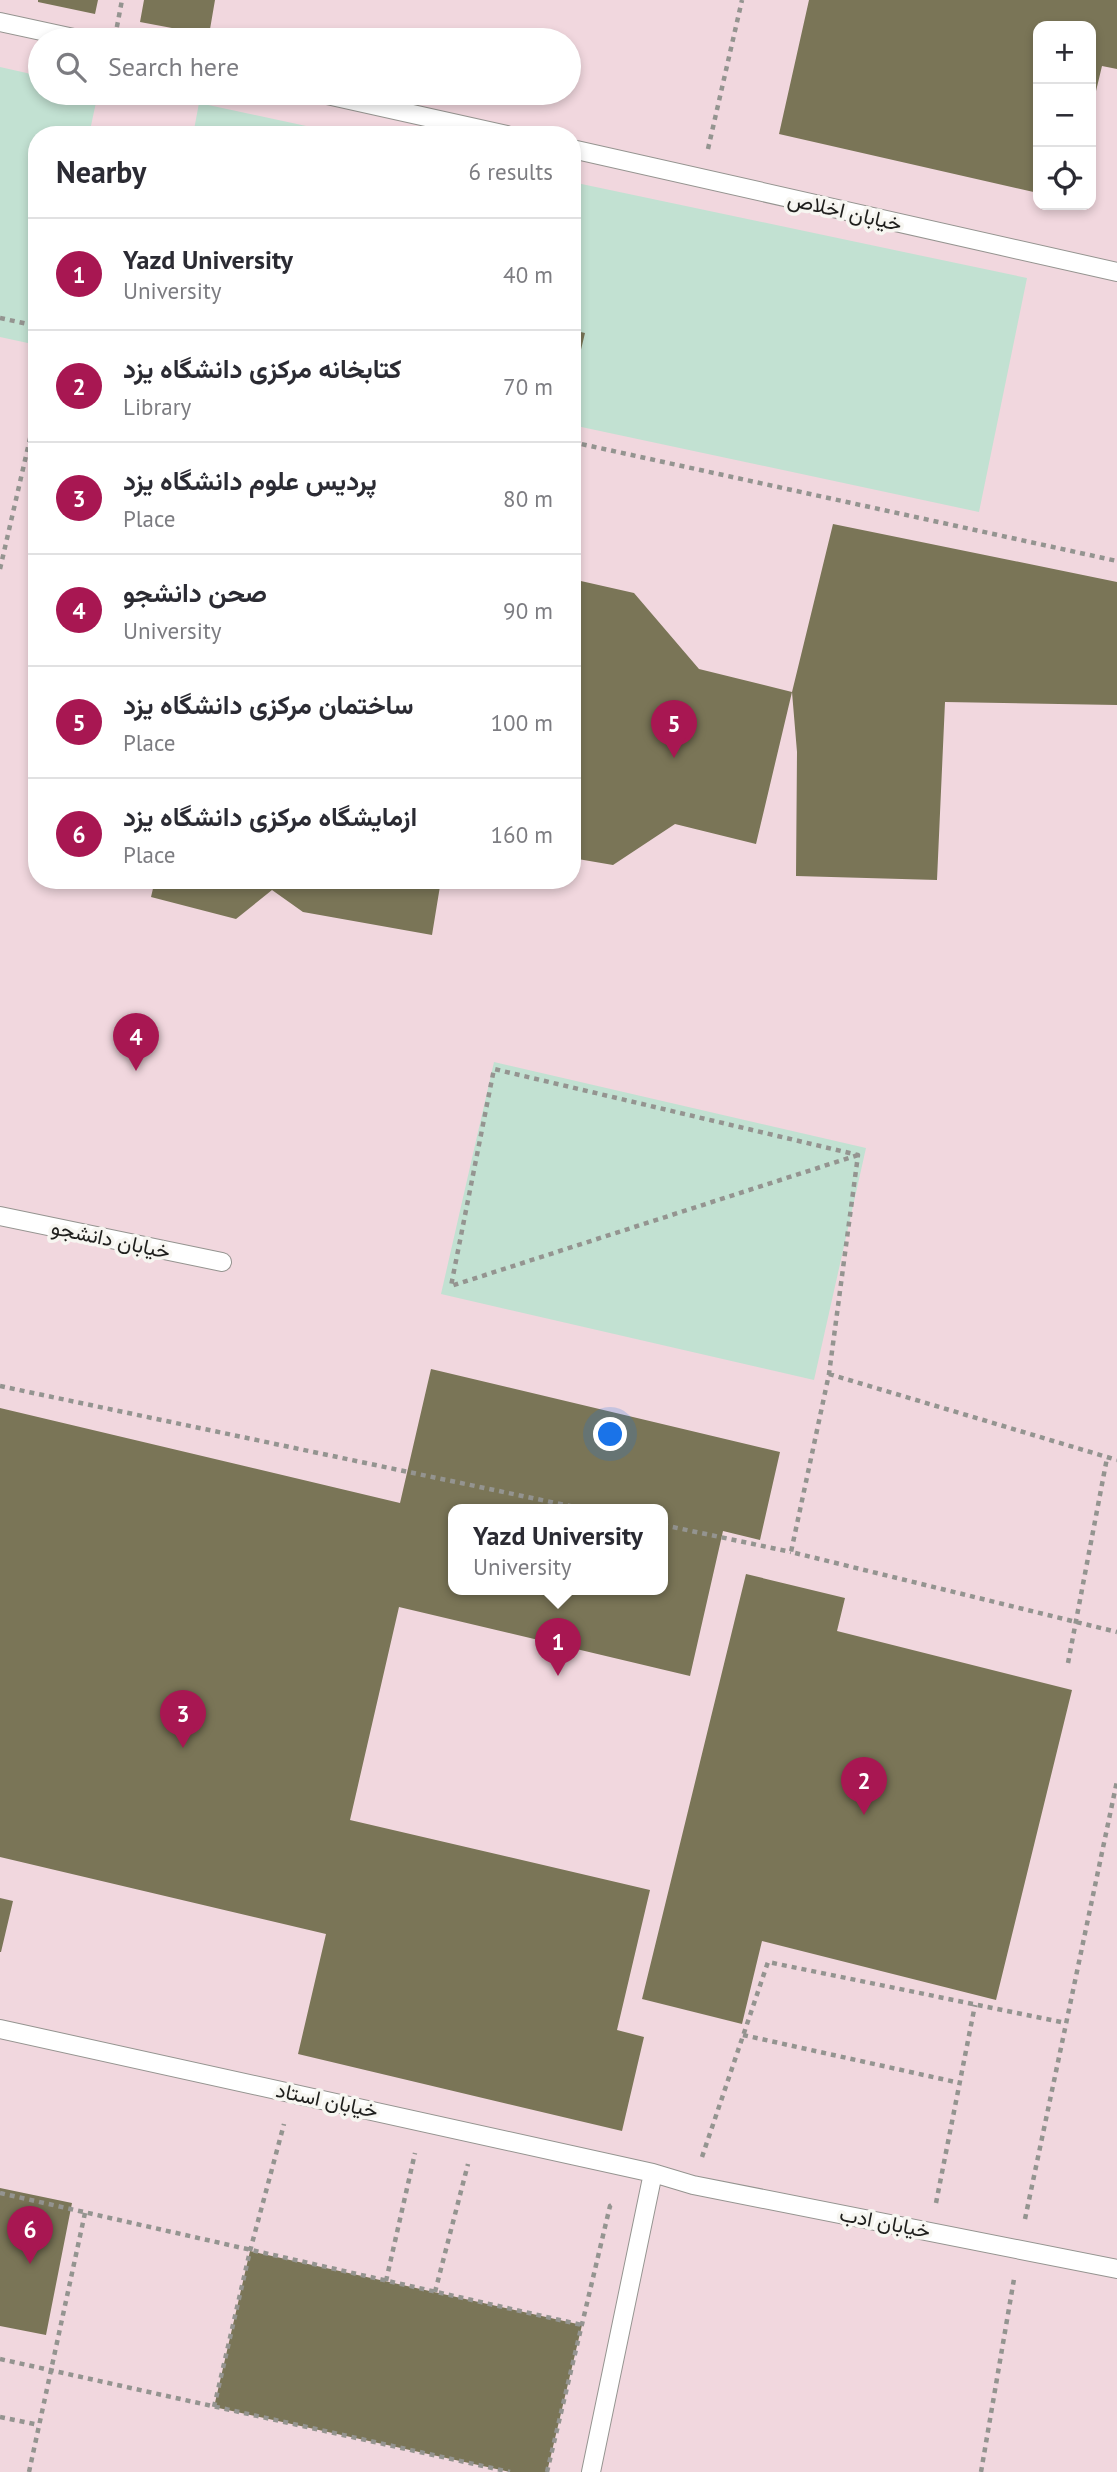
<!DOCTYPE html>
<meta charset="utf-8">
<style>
:root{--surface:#fff;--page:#f2f2f3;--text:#2b2b33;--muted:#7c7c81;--line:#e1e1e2;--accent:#a81752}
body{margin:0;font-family:"PT Sans",Vazirmatn,sans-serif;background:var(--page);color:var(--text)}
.controls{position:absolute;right:21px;top:21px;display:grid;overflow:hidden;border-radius:14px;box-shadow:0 4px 10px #0003}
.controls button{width:63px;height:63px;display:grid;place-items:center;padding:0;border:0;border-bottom:2px solid var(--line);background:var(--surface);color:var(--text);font:35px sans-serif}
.you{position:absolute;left:611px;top:1435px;width:24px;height:24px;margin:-18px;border:5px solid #fff;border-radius:50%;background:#1a73e8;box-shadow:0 0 0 10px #1a73e833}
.badge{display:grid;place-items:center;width:46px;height:46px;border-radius:50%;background:var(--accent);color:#fff;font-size:23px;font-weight:700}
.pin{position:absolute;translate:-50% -58px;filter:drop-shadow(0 2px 4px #0008)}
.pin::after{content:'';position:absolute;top:37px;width:24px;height:21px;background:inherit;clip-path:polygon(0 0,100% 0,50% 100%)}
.popup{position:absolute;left:448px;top:1504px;width:220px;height:91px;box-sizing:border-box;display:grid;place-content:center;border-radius:14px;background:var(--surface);filter:drop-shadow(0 2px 5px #0005);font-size:23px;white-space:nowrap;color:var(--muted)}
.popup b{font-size:26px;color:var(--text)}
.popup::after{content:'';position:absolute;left:50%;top:100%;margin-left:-14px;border:14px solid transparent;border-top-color:var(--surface)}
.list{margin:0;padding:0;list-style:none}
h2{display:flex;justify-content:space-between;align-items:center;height:91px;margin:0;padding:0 28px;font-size:30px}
h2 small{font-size:23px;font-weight:400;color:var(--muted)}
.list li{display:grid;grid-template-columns:46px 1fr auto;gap:21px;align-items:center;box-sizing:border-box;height:112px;padding:0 28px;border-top:2px solid var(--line)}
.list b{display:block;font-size:26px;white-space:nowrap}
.list p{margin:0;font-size:23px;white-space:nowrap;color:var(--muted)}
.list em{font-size:23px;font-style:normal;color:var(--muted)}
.icon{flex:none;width:38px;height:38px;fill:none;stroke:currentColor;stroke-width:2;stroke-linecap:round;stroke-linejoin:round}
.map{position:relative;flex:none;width:1117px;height:2472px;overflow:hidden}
.search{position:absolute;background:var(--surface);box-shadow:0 4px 10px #0003;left:28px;top:28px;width:553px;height:77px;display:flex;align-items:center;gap:18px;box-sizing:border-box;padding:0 24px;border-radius:38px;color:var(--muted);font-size:26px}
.panel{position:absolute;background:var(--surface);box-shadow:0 4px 10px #0003;left:28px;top:126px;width:553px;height:763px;border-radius:28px}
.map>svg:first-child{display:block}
</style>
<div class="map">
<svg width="1117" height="2472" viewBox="0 0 1117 2472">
<rect width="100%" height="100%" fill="#e9e9e4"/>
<!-- education -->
<path fill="#f1d7de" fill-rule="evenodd" d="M0,0H1117V2472H0ZM1038,26H1091V205H1038ZM40,40H569V93H40ZM37,135H572V880H37ZM453,1510H663V1590H453Z"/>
<!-- green -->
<path fill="#c2e1d2" d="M0,67L40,76V93H98L89,135H37V345L0,337Z
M199,103L348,135H193Z
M572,182L1027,278L979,512L572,425Z
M494,1062L866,1148L814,1380L441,1294Z"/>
<!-- building -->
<path fill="#7a7557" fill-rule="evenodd" d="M38,0H98L95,14L38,2Z
M144,0H215L209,35L140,22Z
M809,0H1117V69L1102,66L1091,112V26H1038V193L779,134Z
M572,330L585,333L573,383H572Z
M833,524L1117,582V705L945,702L937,880L796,876L797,752L792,692Z
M572,579L634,593L699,669L792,692L756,844L675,824L613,865L572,858Z
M155,880H441L432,935L303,912L272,890L236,919L151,897Z
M431,1369L780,1452L760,1540L723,1531L690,1676L399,1607L350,1820L650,1890L617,2030L644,2037L622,2131L298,2054L326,1934L0,1857V1408L400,1503ZM453,1510H663V1590H453Z
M746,1574L845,1598L837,1631L1072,1690L996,2000L762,1941L742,2024L642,1999Z
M0,1898L13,1901L1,1952H0Z
M0,2188L72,2203L46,2335L0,2326Z
M250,2251L582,2325L547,2472H510L214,2407Z"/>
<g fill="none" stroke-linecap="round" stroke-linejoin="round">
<!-- service casing -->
<g stroke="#959490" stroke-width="20">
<path id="service" d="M0,22L83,40
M318,93L507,135
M572,149L1117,272
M0,1216L222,1262
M0,2029L653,2173L693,2185L1117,2269
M591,2472L653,2173"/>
</g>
<!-- path -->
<path stroke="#949490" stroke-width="4.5" stroke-dasharray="5 5" stroke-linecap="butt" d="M115,37L122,0
M708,149L742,0
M0,318L37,326
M572,442L1117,561
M0,569L37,408
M858,1155L451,1286L494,1069L858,1155L829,1374L791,1552L1117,1632
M829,1374L1117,1460
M0,1386L589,1510
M663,1525L791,1552
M1068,1663L1107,1458
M743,2035L960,2083
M702,2157L768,1962L1066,2023
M0,2193L582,2325
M936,2203L975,2005
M1025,2219L1117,1781
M386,2281L415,2153
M435,2292L468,2164
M0,2359L510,2472
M214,2407L250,2251L284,2124
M0,2417L39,2425
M29,2472L85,2213
M547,2472L610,2206L615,2203
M981,2472L1014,2279"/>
<!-- service -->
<use href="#service" stroke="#fff" stroke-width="18"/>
</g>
<g text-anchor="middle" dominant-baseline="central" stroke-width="7" stroke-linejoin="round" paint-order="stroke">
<!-- street labels -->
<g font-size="21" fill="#1e1e1c" stroke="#f7f6f1">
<text transform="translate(845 211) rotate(13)">خیابان اخلاص</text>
<text transform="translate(111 1239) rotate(12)">خیابان دانشجو</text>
<text transform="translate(327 2100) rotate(12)">خیابان استاد</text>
<text transform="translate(885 2222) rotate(11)">خیابان ادب</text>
</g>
</g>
</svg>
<div class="controls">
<button>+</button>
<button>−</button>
<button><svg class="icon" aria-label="locate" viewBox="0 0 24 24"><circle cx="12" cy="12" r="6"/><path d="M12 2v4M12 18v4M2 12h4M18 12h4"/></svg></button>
</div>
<div class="you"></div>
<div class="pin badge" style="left:558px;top:1676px">1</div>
<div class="popup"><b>Yazd University</b>University</div>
<div class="pin badge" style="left:864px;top:1815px">2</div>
<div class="pin badge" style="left:183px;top:1748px">3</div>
<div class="pin badge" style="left:136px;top:1071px">4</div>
<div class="pin badge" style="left:674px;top:758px">5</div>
<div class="pin badge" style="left:30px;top:2264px">6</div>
<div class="search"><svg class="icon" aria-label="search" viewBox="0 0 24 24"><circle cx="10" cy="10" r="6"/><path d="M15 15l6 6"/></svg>Search here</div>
<section class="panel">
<h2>Nearby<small>6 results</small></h2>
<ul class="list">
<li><span class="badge">1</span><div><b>Yazd University</b><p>University</p></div><em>40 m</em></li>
<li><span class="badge">2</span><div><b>کتابخانه مرکزی دانشگاه یزد</b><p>Library</p></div><em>70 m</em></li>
<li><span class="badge">3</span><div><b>پردیس علوم دانشگاه یزد</b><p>Place</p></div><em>80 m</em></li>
<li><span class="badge">4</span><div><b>صحن دانشجو</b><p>University</p></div><em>90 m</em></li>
<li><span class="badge">5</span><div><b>ساختمان مرکزی دانشگاه یزد</b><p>Place</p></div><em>100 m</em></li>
<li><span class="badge">6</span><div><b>ازمایشگاه مرکزی دانشگاه یزد</b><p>Place</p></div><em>160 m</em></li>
</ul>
</section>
</div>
